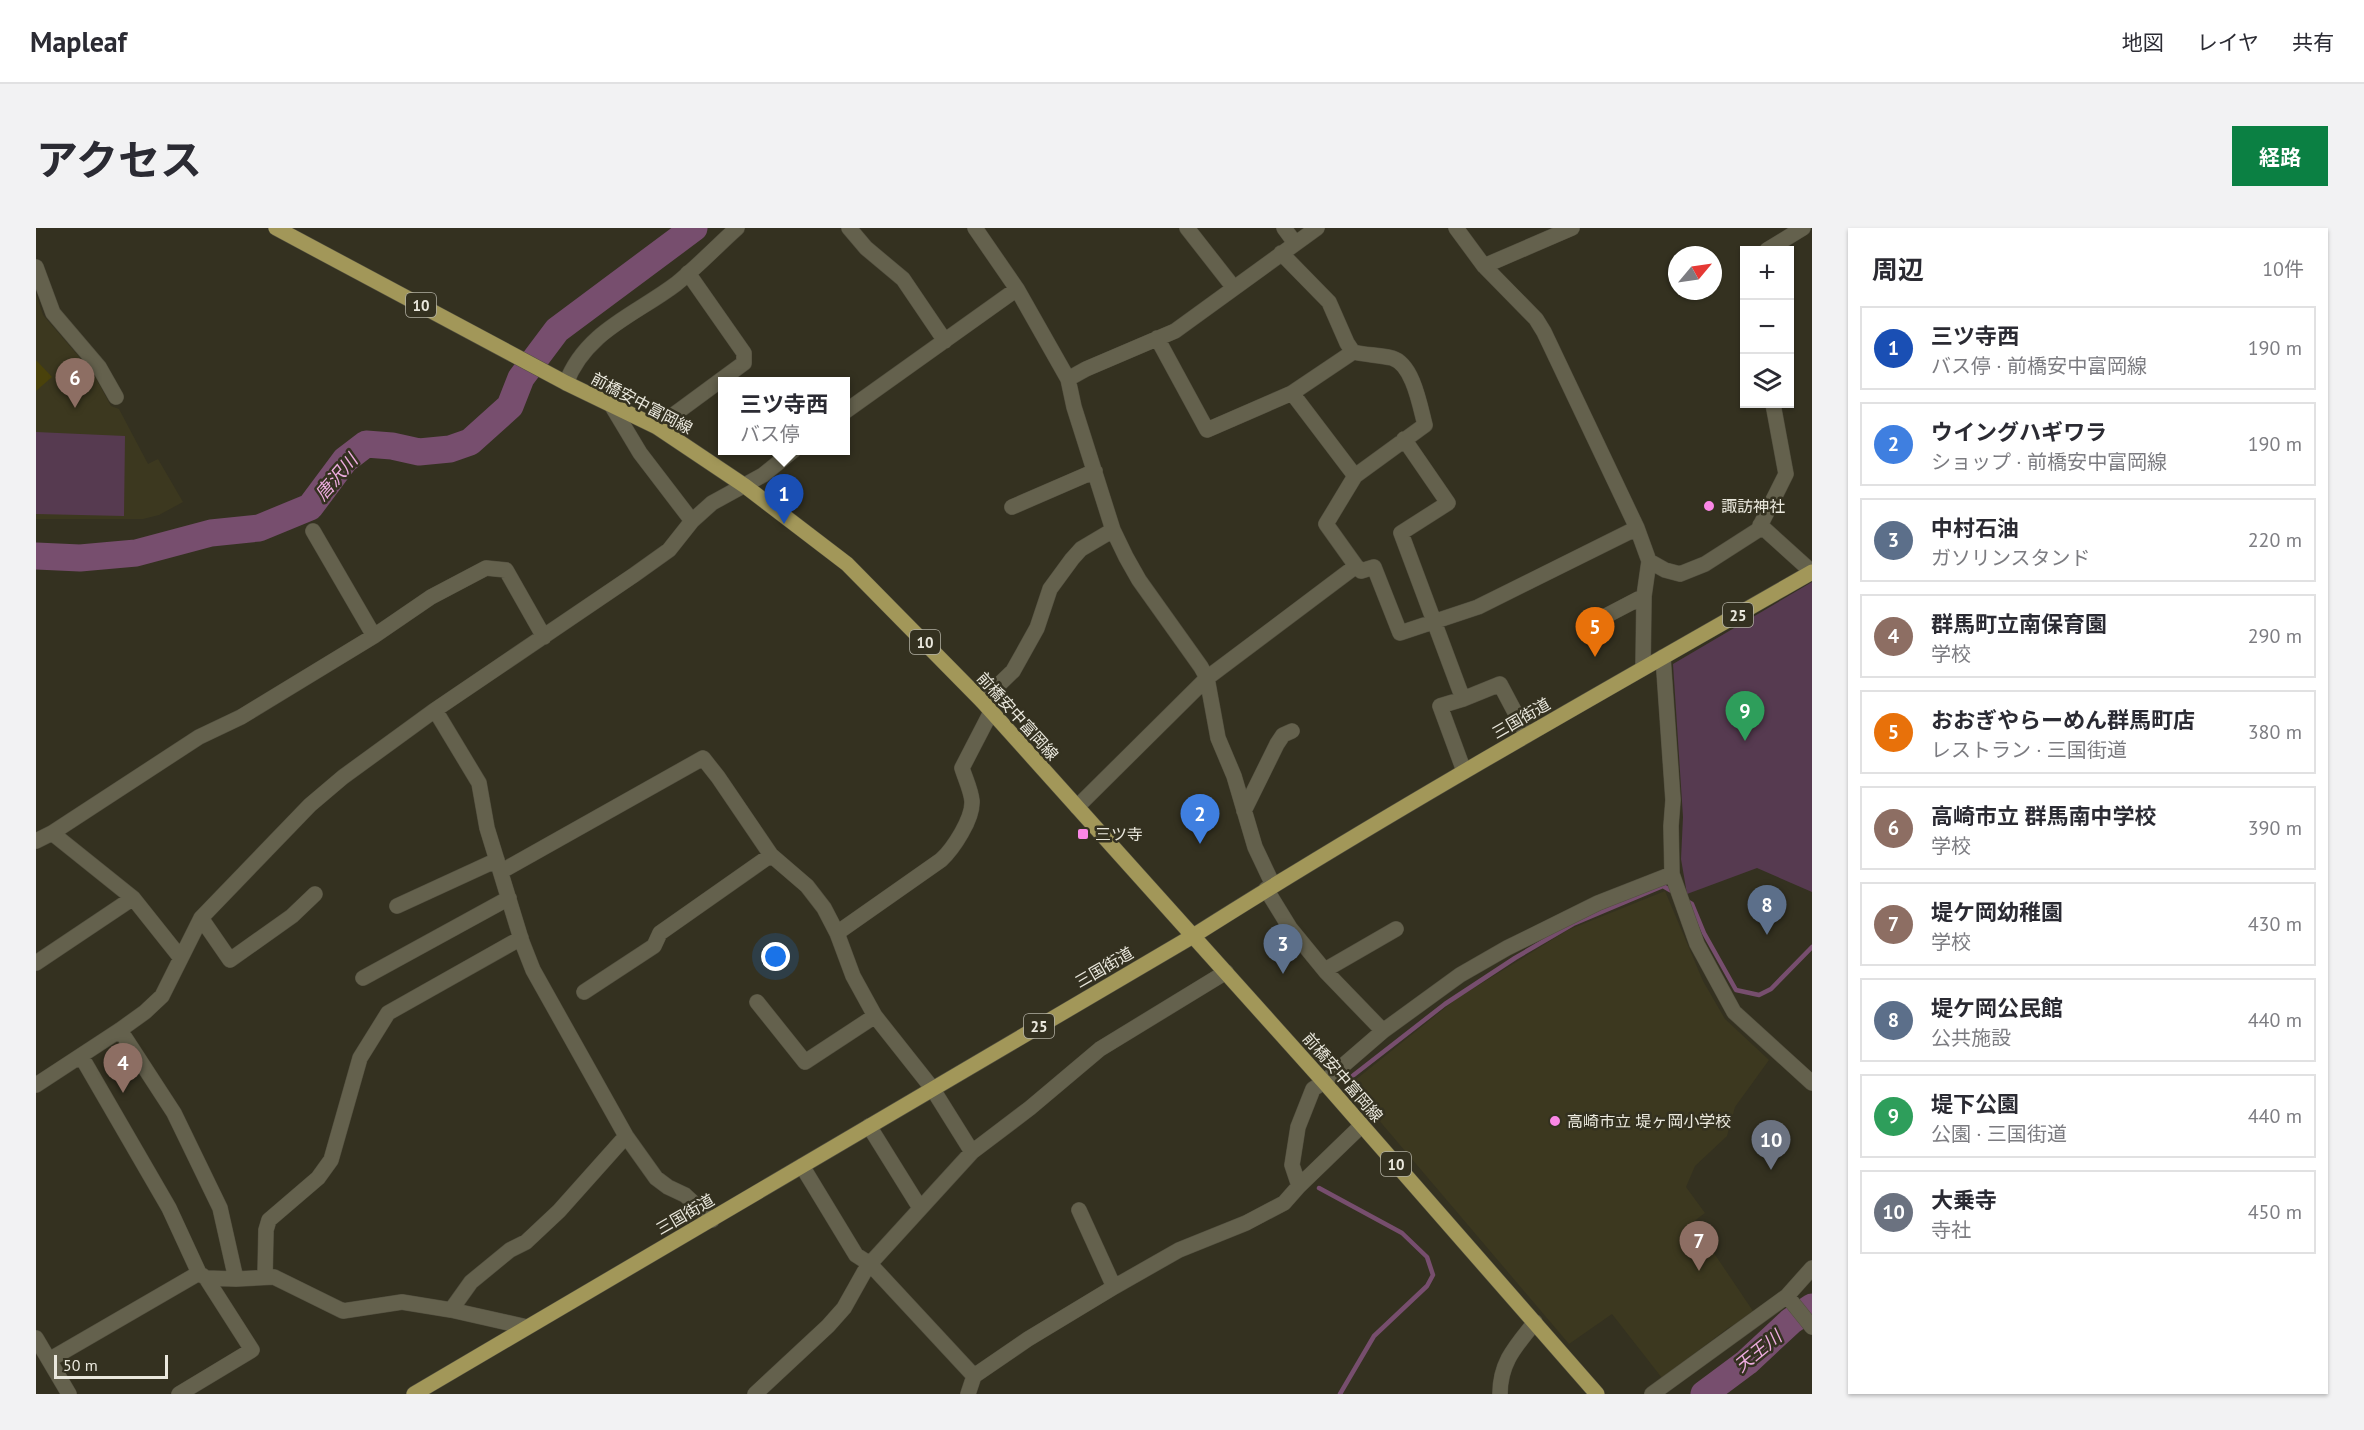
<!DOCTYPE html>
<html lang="ja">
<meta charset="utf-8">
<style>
:root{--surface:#fff;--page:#f2f2f3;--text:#2b2b33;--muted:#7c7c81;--line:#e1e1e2;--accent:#0b8043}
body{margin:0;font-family:"PT Sans","Noto Sans JP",sans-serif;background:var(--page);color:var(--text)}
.controls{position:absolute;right:18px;top:18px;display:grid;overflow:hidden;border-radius:0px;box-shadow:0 2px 4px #0004}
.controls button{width:54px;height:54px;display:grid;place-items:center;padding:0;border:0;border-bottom:2px solid var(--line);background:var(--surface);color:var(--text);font:30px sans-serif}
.compass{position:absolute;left:1632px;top:18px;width:54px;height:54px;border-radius:50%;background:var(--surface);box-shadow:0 2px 4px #0004;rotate:61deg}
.scale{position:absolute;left:18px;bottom:15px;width:114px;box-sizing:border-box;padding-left:6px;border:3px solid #eae8dd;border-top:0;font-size:16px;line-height:21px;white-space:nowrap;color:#eae8dd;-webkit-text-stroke:4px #343120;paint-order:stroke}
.you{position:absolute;left:740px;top:729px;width:21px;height:21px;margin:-15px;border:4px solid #fff;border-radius:50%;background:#1a73e8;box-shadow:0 0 0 9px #1a73e833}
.badge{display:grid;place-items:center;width:39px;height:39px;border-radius:50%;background:var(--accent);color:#fff;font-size:20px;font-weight:700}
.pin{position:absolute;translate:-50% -50px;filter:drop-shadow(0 2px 3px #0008)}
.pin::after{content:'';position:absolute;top:32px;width:21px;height:18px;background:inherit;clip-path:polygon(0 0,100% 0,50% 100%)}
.popup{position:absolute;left:682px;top:149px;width:132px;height:78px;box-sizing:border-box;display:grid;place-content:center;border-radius:0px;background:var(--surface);filter:drop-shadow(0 2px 4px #0005);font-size:20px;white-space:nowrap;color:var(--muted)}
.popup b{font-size:22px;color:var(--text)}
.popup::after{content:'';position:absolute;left:50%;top:100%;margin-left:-12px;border:12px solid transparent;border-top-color:var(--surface)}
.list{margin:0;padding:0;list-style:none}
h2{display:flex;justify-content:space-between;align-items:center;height:78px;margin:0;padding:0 24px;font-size:26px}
h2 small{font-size:20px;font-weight:400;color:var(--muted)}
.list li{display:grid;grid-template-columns:39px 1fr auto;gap:18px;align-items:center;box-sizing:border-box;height:84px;margin:0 12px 12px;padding:0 12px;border:2px solid var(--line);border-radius:0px}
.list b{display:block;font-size:22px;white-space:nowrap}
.list p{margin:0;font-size:20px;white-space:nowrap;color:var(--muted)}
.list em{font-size:20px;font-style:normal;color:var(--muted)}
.icon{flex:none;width:33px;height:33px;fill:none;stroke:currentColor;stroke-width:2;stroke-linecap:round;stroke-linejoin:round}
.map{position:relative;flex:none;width:1776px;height:1166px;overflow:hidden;border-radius:0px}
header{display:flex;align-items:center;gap:36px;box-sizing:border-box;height:84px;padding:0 30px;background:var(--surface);border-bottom:2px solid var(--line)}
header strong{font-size:28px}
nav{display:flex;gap:33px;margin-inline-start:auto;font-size:21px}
.intro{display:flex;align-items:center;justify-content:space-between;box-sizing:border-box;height:144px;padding:0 36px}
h1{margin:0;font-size:42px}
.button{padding:15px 27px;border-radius:0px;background:var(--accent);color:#fff;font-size:21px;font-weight:700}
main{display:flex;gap:36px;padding:0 36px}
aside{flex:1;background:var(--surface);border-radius:0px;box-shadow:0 2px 4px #0004}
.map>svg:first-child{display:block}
</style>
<header>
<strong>Mapleaf</strong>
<nav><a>地図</a><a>レイヤ</a><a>共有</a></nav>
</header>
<div class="intro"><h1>アクセス</h1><a class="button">経路</a></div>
<main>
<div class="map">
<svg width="1776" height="1166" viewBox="0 0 1776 1166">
<rect width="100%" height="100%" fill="#343120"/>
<!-- built -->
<path fill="#3c381f" d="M0,66L7,87L57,145L75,178L83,181L112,236L122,231L147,274L123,287L107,291H0Z
M1629,663L1667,753L1689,791L1733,832L1699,879L1691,908L1659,938L1650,959L1669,985L1657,994L1719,1086L1692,1100L1626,1150L1576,1086L1533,1116L1313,857L1420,771L1532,702Z"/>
<!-- green -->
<path fill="#563a50" d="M0,204L89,208L88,288L0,286Z
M1776,354V664L1721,640L1651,666L1645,631L1647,589L1637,436Z"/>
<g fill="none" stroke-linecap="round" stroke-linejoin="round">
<!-- stream -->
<path stroke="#774e6e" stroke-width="4.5" d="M1651,673L1656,676L1668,705L1700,762L1723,767L1735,761L1776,719
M1310,853L1409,776L1479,730L1537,696L1627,658L1639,665
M1283,960L1366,1005L1391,1029L1397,1047L1391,1058L1338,1108L1304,1166"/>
<!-- river -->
<path stroke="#774e6e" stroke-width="27" d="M0,328L44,330L100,325L175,305L223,300L274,279L309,232L330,216L356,218L383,224L414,221L434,214L474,178L485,150L521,102L658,0
M1668,1166L1711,1134L1755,1093L1776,1079"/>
</g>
<!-- building -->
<path fill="#4a420b" d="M0,132L16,149L0,163Z"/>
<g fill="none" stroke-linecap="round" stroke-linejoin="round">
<!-- minor casing -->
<g stroke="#524f3f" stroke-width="16">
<path id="minor" d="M813,0L830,20L867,51L909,113
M939,0L981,61L1032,151L1038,179L1077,302L1090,329L1103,352L1165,439L1171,450L1182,510L1198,548L1219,619L1237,657
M1151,0L1198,60
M1248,0L1259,15
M1420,0L1448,38L1500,91L1508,104L1601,300L1613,333L1608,368L1607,440
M1731,22L1767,0
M1245,25L1293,74L1311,115L1317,124C1330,127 1343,127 1356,130C1377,136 1384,178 1389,197L1319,248L1290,296L1320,338L1325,343L1338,339L1364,405L1442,379L1601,300
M1448,38L1536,0
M0,39L17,85L63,139L80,169
M1121,110L1171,202L1256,165L1317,124
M1032,151L1050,141L1139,103L1281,0
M1256,165L1319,248
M574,175L604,225L656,293
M810,183L981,61
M621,199L708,135V125L652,45
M1368,211L1412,275L1365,305L1427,471
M976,279L1059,243
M1724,297L1776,344
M277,303L338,408
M1613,333L1629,342L1644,346L1669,336L1722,302L1750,246L1737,176
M1562,392L1608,368
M1627,429L1637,572L1635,598L1636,646L1661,716L1698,784L1776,855
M946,473L977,443L1001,400L1014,361L1036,331L1045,321L1077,302
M399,482L443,555L451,600L486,714L497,742L590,908L620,950L632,959L649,967L676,992
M1428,543L1404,478L1427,471L1464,456L1491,507
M1041,579L1171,450L1320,338
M1208,583L1241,516L1247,507L1256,503
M16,605L97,670L144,729
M0,613L16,605L163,509L205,489L338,408L395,369L450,340L470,342L508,409
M466,643L667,530L682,549L735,627L771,658L788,680L801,705L817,748L839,788L896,860L936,924
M1230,661L1254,700L1290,744L1347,803
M361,678L461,632
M165,690L194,732L256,688L279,666
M801,705L905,632C917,621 937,591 936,573C935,562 929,550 926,540L955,484
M0,735L97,670
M1289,742L1360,701
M327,750L473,670
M548,764L618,718L624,705L735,627
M721,774L769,834L839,788
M84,802L138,885L184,980L200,1051
M45,828L133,980L163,1045
M0,857L84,802L109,784L126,768L165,690L274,577L307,549L399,482L598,347L633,322L656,293L676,275L727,247L758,222
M833,898L884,980
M766,938L820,1027L834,1036L938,1148
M1263,958L1256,937L1262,899L1277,861L1288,854L1347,803L1424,747L1471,720L1562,675L1636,646
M1043,982L1078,1059
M229,1049L230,1002L233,992L282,950L295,932L324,830L352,785L485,710
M1751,1068L1776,1099
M415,1082L435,1054L474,1022L490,1014L523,983L590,908
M0,1110L33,1166
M13,1132L163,1045L170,1050L200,1051L238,1049L307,1083L366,1074L415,1082L491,1099
M143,1166L216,1122L170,1050
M719,1166L792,1098L808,1080L831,1039L936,924L994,880L1064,821L1190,744
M932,1166L938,1148L992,1111L1078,1059L1143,1022L1210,995L1248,975L1263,958L1326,897
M1464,1166C1464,1134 1480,1118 1499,1094
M1616,1166L1751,1068L1776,1040"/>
</g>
<!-- tertiary casing -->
<g stroke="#524f3f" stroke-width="16">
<path id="tertiary" d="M530,155C550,103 599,87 640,56C661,39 681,18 701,0"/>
</g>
<!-- primary casing -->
<g stroke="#524f3f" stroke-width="16">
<path id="primary" d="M240,0L530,155L621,199L709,258L811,336L946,473L1288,854L1561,1166
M378,1166L1157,708C1359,580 1568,463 1776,344"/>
</g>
<!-- minor -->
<use href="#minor" stroke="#64614d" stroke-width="15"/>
<!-- tertiary -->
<use href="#tertiary" stroke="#64614d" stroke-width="15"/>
<!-- primary -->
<use href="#primary" stroke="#a29759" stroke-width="15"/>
</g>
<!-- markers -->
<g fill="#fb87e6" stroke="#343120" stroke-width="2">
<circle cx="1673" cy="278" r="6"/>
<rect x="1041" y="600" width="12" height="12" rx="3"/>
<circle cx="1519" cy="893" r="6"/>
</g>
<g text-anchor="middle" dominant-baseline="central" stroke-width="5" stroke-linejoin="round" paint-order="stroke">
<!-- shield labels -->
<g fill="#343120" stroke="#b3b1a4" stroke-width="1.5">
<rect x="370" y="65" width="30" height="24" rx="4.5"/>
<rect x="1687" y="375" width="30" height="24" rx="4.5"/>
<rect x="874" y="402" width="30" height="24" rx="4.5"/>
<rect x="988" y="786" width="30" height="24" rx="4.5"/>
<rect x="1345" y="924" width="30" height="24" rx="4.5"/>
</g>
<g font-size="15" font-weight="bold" fill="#eae8dd">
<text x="385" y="77">10</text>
<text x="1702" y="387">25</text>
<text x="889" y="414">10</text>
<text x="1003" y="798">25</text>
<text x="1360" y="936">10</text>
</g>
<!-- street labels -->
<g font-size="16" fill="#eae8dd" stroke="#343120">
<text transform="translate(606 175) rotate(28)">前橋安中富岡線</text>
<text transform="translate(982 488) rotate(48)">前橋安中富岡線</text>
<text transform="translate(1485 490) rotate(-30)">三国街道</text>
<text transform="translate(1068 739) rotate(-30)">三国街道</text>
<text transform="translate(1307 849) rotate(49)">前橋安中富岡線</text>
<text transform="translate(649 986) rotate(-30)">三国街道</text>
</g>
<!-- poi labels -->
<g font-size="16" fill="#eae8dd" stroke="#343120" text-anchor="start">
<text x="1685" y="278">諏訪神社</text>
<text x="1059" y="606">三ツ寺</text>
<text x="1531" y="893">高崎市立 堤ヶ岡小学校</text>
</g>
<!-- water labels -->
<g font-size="18" font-style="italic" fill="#edacdf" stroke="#343120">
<text transform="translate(300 249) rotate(-49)">唐沢川</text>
<text transform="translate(1722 1123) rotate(-39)">天王川</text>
</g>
</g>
</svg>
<div class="controls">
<button>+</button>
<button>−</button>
<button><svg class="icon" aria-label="layers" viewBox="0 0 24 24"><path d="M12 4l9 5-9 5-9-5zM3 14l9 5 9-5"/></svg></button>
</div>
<svg class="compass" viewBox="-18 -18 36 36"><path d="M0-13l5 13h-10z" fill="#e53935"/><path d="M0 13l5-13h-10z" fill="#7c7c81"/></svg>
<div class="scale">50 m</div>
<div class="you"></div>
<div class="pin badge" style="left:748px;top:296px;background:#1a4fb4">1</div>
<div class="popup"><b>三ツ寺西</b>バス停</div>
<div class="pin badge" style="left:1164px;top:616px;background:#3f7fe0">2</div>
<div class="pin badge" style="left:1247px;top:746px;background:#5c6f8a">3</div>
<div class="pin badge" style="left:87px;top:865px;background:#8d6e63">4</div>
<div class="pin badge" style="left:1559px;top:429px;background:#e8710a">5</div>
<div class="pin badge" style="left:39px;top:180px;background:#8d6e63">6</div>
<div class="pin badge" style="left:1663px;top:1043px;background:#8d6e63">7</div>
<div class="pin badge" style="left:1731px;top:707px;background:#5c6f8a">8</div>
<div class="pin badge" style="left:1709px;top:513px;background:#2e9e5b">9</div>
<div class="pin badge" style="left:1735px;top:942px;background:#6b7280">10</div>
</div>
<aside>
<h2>周辺<small>10件</small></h2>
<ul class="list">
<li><span class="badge" style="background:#1a4fb4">1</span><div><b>三ツ寺西</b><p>バス停 · 前橋安中富岡線</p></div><em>190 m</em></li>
<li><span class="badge" style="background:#3f7fe0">2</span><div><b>ウイングハギワラ</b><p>ショップ · 前橋安中富岡線</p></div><em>190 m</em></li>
<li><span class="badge" style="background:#5c6f8a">3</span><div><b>中村石油</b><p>ガソリンスタンド</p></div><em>220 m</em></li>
<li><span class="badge" style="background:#8d6e63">4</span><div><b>群馬町立南保育園</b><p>学校</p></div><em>290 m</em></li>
<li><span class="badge" style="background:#e8710a">5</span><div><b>おおぎやらーめん群馬町店</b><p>レストラン · 三国街道</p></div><em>380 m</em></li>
<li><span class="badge" style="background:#8d6e63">6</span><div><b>高崎市立 群馬南中学校</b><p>学校</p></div><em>390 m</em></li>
<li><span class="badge" style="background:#8d6e63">7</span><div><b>堤ケ岡幼稚園</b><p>学校</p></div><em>430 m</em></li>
<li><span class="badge" style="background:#5c6f8a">8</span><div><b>堤ケ岡公民館</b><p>公共施設</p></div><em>440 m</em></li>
<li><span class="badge" style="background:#2e9e5b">9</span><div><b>堤下公園</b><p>公園 · 三国街道</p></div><em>440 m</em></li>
<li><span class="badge" style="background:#6b7280">10</span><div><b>大乗寺</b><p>寺社</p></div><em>450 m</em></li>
</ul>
</aside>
</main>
